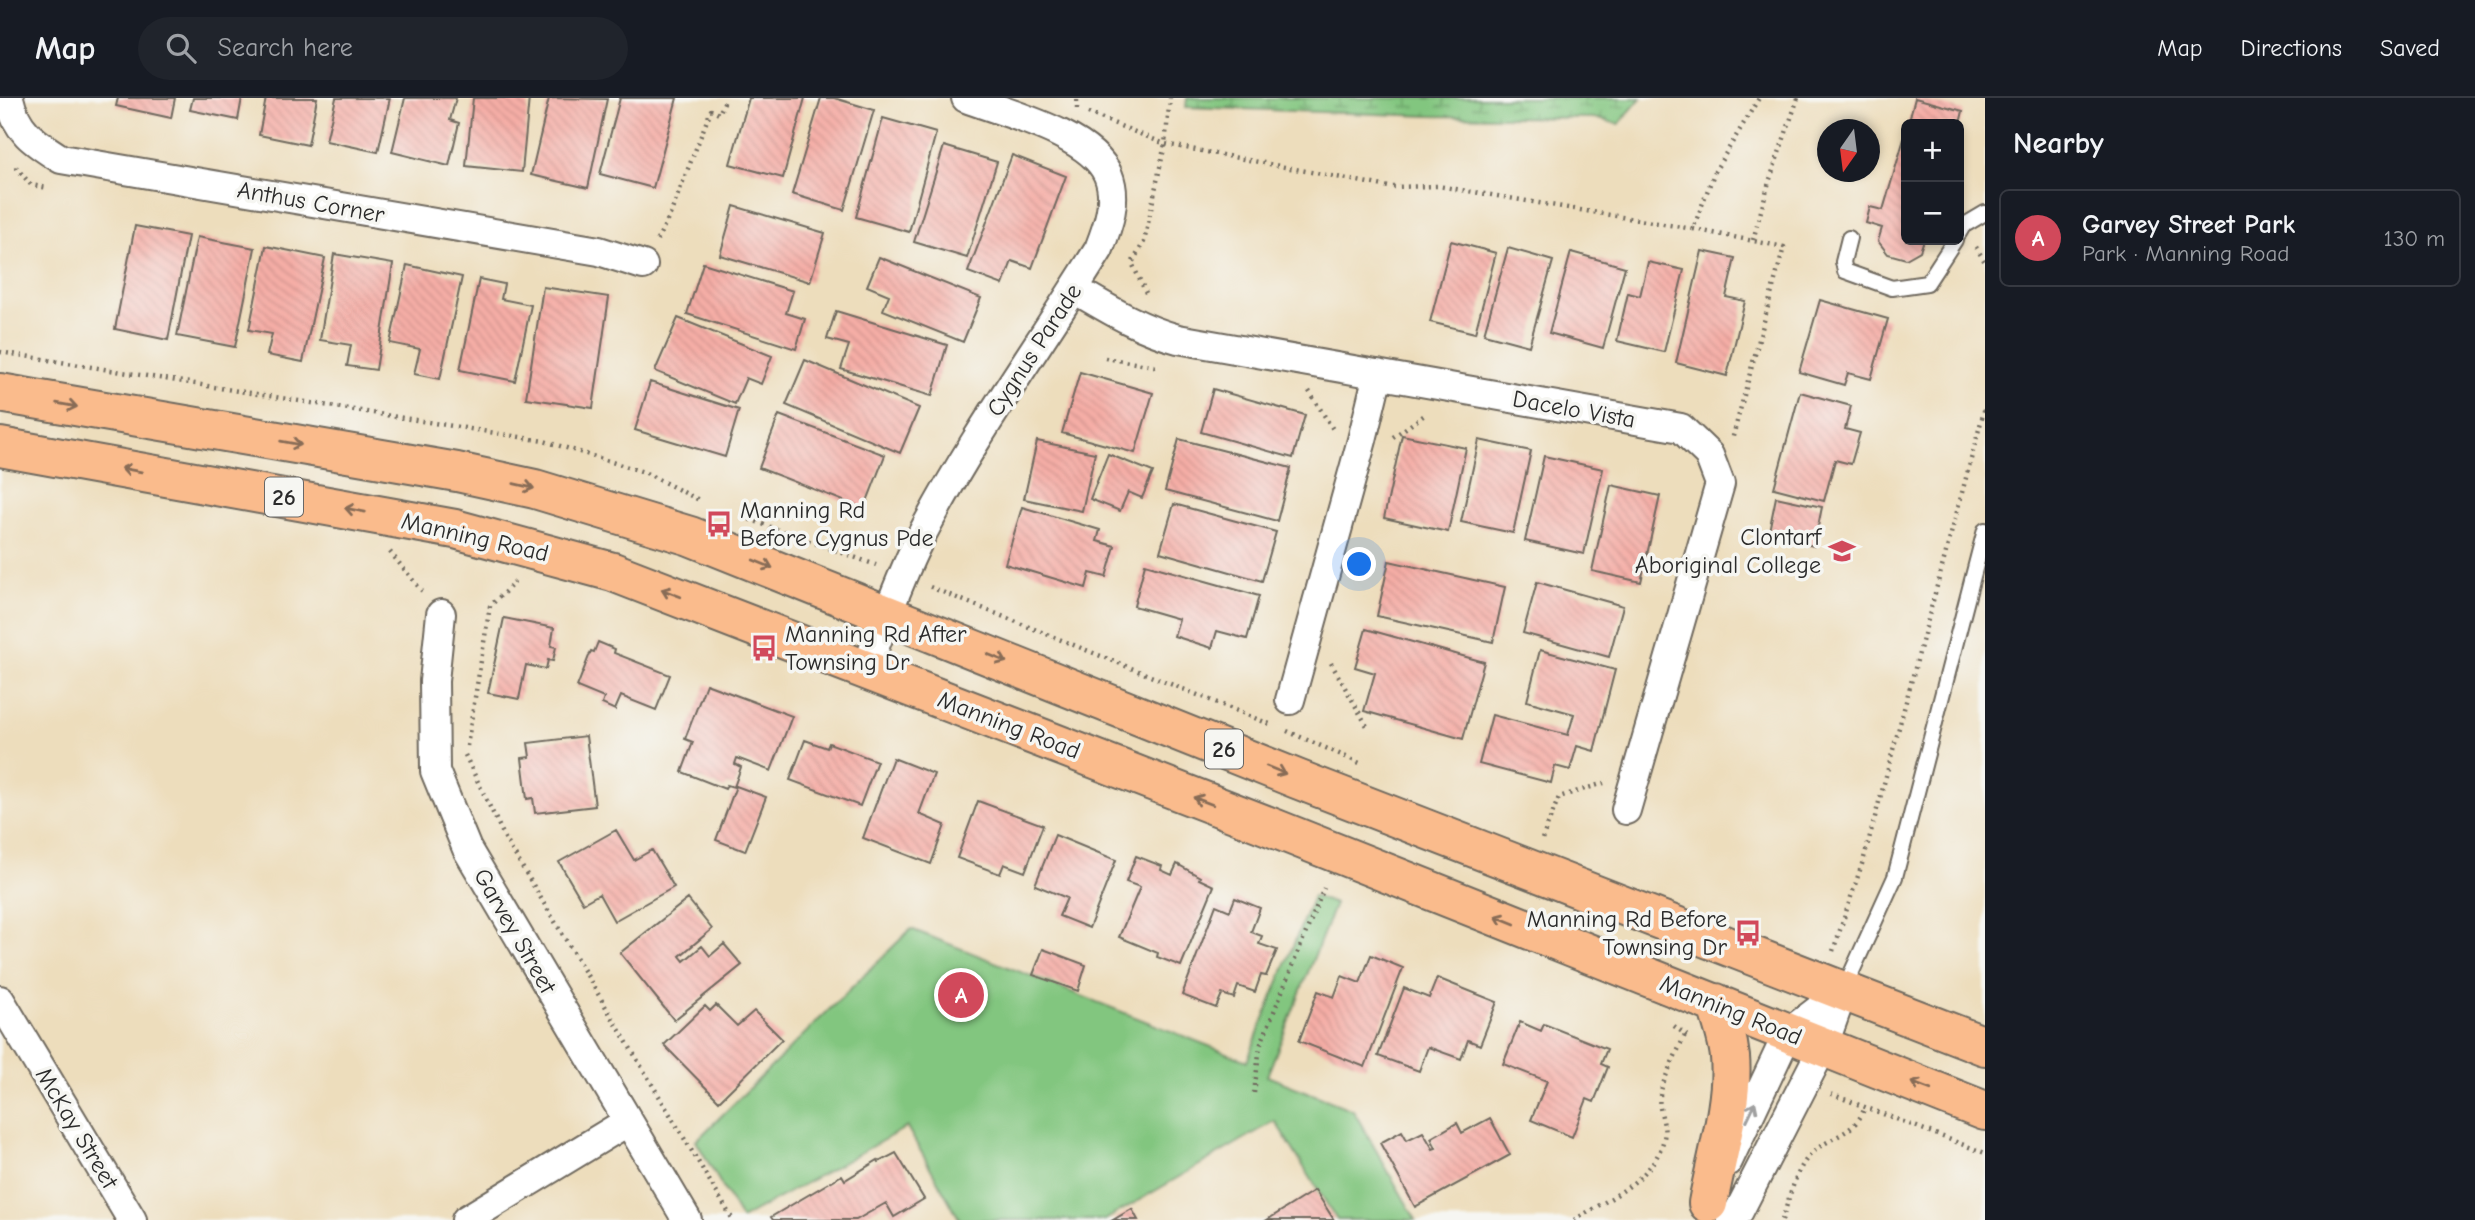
<!DOCTYPE html>
<meta charset="utf-8">
<style>
:root{--surface:#171b24;--page:#20242c;--text:#f1f3f6;--muted:#9ea1a6;--line:#363941;--accent:#d1495b}
body{margin:0;font-family:"Comic Neue",sans-serif;background:var(--page);color:var(--text)}
.controls{position:absolute;right:21px;top:21px;display:grid;overflow:hidden;border-radius:10px;box-shadow:0 4px 10px #0003}
.controls button{width:63px;height:63px;display:grid;place-items:center;padding:0;border:0;border-bottom:2px solid var(--line);background:var(--surface);color:var(--text);font:35px sans-serif}
.compass{position:absolute;left:1817px;top:21px;width:63px;height:63px;border-radius:50%;background:var(--surface);box-shadow:0 4px 10px #0003;rotate:194deg}
.you{position:absolute;left:1360px;top:467px;width:24px;height:24px;margin:-18px;border:5px solid #fff;border-radius:50%;background:#1a73e8;box-shadow:0 0 0 10px #1a73e833}
.badge{display:grid;place-items:center;width:46px;height:46px;border-radius:50%;background:var(--accent);color:#fff;font-size:23px;font-weight:700}
.pin{position:absolute;translate:-50% -50%;border:4px solid #fff;box-shadow:0 2px 7px #0006}
.list{margin:0;padding:0;list-style:none}
h2{display:flex;justify-content:space-between;align-items:center;height:91px;margin:0;padding:0 28px;font-size:30px}
h2 small{font-size:23px;font-weight:400;color:var(--muted)}
.list li{display:grid;grid-template-columns:46px 1fr auto;gap:21px;align-items:center;box-sizing:border-box;height:98px;margin:0 14px 14px;padding:0 14px;border:2px solid var(--line);border-radius:10px}
.list b{display:block;font-size:26px;white-space:nowrap}
.list p{margin:0;font-size:23px;white-space:nowrap;color:var(--muted)}
.list em{font-size:23px;font-style:normal;color:var(--muted)}
.icon{flex:none;width:38px;height:38px;fill:none;stroke:currentColor;stroke-width:2;stroke-linecap:round;stroke-linejoin:round}
.map{position:relative;flex:none;width:1985px;height:1122px;overflow:hidden}
header{display:flex;align-items:center;gap:42px;box-sizing:border-box;height:98px;padding:0 35px;background:var(--surface);border-bottom:2px solid var(--line)}
header strong{font-size:33px}
nav{display:flex;gap:38px;margin-inline-start:auto;font-size:24px}
.search{width:490px;height:63px;background:var(--page);display:flex;align-items:center;gap:18px;box-sizing:border-box;padding:0 24px;border-radius:38px;color:var(--muted);font-size:26px}
main{display:flex}
aside{flex:1;background:var(--surface)}
.map>svg:first-child{display:block}
</style>
<header>
<strong>Map</strong>
<div class="search"><svg class="icon" aria-label="search" viewBox="0 0 24 24"><circle cx="10" cy="10" r="6"/><path d="M15 15l6 6"/></svg>Search here</div>
<nav><a>Map</a><a>Directions</a><a>Saved</a></nav>
</header>
<main>
<div class="map">
<svg width="1985" height="1122" viewBox="0 0 1985 1122">
<defs>
<pattern id="wetland-marsh" width="20" height="14" patternUnits="userSpaceOnUse" patternTransform="scale(1.75)"><rect width="20" height="14" fill="#82c67f"/><path d="M1 5h8M5 5V1M11 12h8M15 12V8" fill="none" stroke="#6ba168"/></pattern>
<pattern id="building-back-hatch" width="6" height="6" patternUnits="userSpaceOnUse" patternTransform="scale(1.75)"><rect width="6" height="6" fill="#f5ada6"/><path d="M-1 5l2 2M0 0l6 6M5-1l2 2" fill="none" stroke="#d2958f"/></pattern>
</defs>
<rect width="100%" height="100%" fill="#f6f6f2"/>
<filter id="ink" filterUnits="userSpaceOnUse"><feTurbulence type="fractalNoise" baseFrequency=".0143" numOctaves="2"/><feDisplacementMap in="SourceGraphic" scale="14" xChannelSelector="R" yChannelSelector="G"/><feConvolveMatrix kernelMatrix="1 2 1 2 8 2 1 2 1" color-interpolation-filters="sRGB"/></filter>
<filter id="wash" filterUnits="userSpaceOnUse"><feTurbulence type="fractalNoise" baseFrequency=".00686" numOctaves="4" result="noise"/><feDisplacementMap in="SourceGraphic" scale="28" xChannelSelector="R" yChannelSelector="G"/><feGaussianBlur stdDeviation="1.57" result="paint"/><feColorMatrix in="noise" values="0 0 0 0 0 0 0 0 0 0 0 0 0 0 0 0 0 1.4 0 .05"/><feComposite in="paint" operator="in"/></filter>
<g filter="url(#wash)">
<rect width="100%" height="100%" fill="#edddbc"/>
<!-- wetland -->
<path fill="url(#wetland-marsh)" stroke="#567855" stroke-width="2" d="M1187,0H1641L1619,26L1593,20L1431,18L1186,9Z"/>
<!-- green -->
<path fill="#82c67f" stroke="#567855" stroke-width="2" d="M1313,798L1335,806L1267,978L1353,1012L1416,1122H1337L1275,1023L1105,1122H960L907,1029L741,1121L696,1043L911,831L1247,963Z"/>
<g id="blocks">
<!-- building -->
<path fill="url(#building-back-hatch)" d="M118,0H175L171,20L116,8Z
M193,0H242L238,22L190,12Z
M266,0H317L308,47L259,37Z
M336,0H390L378,54L326,43Z
M405,0H456L450,22L459,25L449,68L392,54Z
M473,0H529L522,74L466,68Z
M549,0L607,1L588,90L531,77Z
M620,0H677L653,90L600,76Z
M749,0H805L783,80L730,66Z
M821,0H834L874,12L844,112L792,96Z
M1915,0L1963,13L1960,26H1908Z
M883,20L936,35L909,134L856,119Z
M1906,34V142H1924L1920,153L1906,161L1888,156L1878,143L1882,130L1866,125L1870,109L1883,112Z
M944,48L997,64L967,160L914,144Z
M1012,57L1066,78L1032,170L1012,163L1003,187L968,174Z
M734,108L825,135L810,184L720,157Z
M135,128L188,138L168,242L115,231Z
M197,139L255,150L235,249L177,238Z
M1451,143L1496,155L1475,235L1430,224Z
M266,148L325,160L303,264L267,257L272,236L249,232Z
M1508,150L1553,163L1529,248L1484,236Z
M1702,153L1735,160L1726,199L1745,203L1727,278L1676,265Z
M1571,154L1625,169L1603,250L1549,235Z
M334,156L393,166L376,272L347,268L351,247L320,242Z
M879,159L981,200L963,244L883,212L889,197L867,188Z
M1648,164L1684,172L1664,254L1617,243L1628,195L1640,198Z
M703,165L793,193L786,215L805,221L796,251L687,216Z
M407,167L462,179L440,281L414,276L420,251L390,245Z
M479,181L504,186L501,201L531,207L515,283L460,272Z
M543,189L609,199L593,310L526,300Z
M1820,202L1888,221L1871,281L1848,275L1844,287L1799,274Z
M836,213L947,247L932,298L841,271L849,247L827,241Z
M678,220L772,258L761,286L746,280L735,306L655,273Z
M805,262L919,310L900,355L786,307Z
M1080,274L1153,295L1135,355L1062,335Z
M650,284L739,312L725,359L635,332Z
M1213,291L1305,317L1293,360L1201,334Z
M1800,294L1851,308L1845,331L1860,335L1851,366L1835,362L1824,403L1774,390Z
M779,317L885,357L864,411L759,370Z
M1402,337L1466,350L1448,434L1384,420Z
M1179,341L1291,370L1277,423L1165,393Z
M1479,342L1531,353L1513,435L1461,424Z
M1037,343L1095,355L1082,413L1024,401Z
M1108,356L1153,374L1142,400L1128,394L1120,413L1090,401Z
M1544,358L1603,371L1584,456L1525,443Z
M1611,387L1660,398L1641,484L1592,473Z
M1776,399L1822,409L1814,448L1768,438Z
M1174,406L1276,434L1262,483L1160,454Z
M1022,409L1100,432L1097,443L1115,448L1106,479L1090,475L1086,490L1005,466Z
M1389,463L1505,489L1493,544L1377,518Z
M1145,466L1259,498L1247,541L1217,533L1212,550L1174,538L1179,521L1134,508Z
M1537,484L1623,508L1609,559L1523,535Z
M504,520L554,530L551,548L556,549L553,563L548,562L546,571L526,567L519,601L488,595Z
M1366,531L1484,564L1463,641L1364,613L1375,575L1355,569Z
M598,544L615,551L614,555L670,577L656,612L621,598L615,612L602,606L604,600L577,589L591,553L594,554Z
M1540,552L1615,572L1594,653L1577,648L1570,672L1555,668L1551,685L1479,666L1492,617L1568,637L1574,616L1527,603Z
M706,586L792,618L771,673L737,660L735,666L741,669L734,689L727,687L725,691L682,674L693,644L685,641Z
M586,638L595,708L535,715L533,700L527,701L522,660L530,659L528,645Z
M805,642L827,650L829,645L877,663L860,708L790,682Z
M893,660L934,676L919,716L945,727L931,766L863,740Z
M736,688L766,699L745,753L716,742Z
M978,703L1043,727L1025,774L1004,766L1000,776L957,760Z
M616,732L634,762L652,752L674,789L614,823L599,796L583,805L559,764Z
M1055,737L1116,762L1089,830L1059,818L1067,800L1035,787Z
M1136,758L1162,768L1161,772L1172,777L1177,766L1200,779L1199,781L1214,788L1181,868L1157,859L1158,855L1119,839L1140,789L1126,784Z
M1235,800L1260,810L1251,834L1262,838L1259,846L1277,852L1266,878L1261,877L1255,894L1238,888L1234,900L1222,896L1216,910L1182,897L1216,807L1230,813Z
M688,801L712,831L680,858L684,863L702,848L710,858L724,846L742,867L674,922L620,855Z
M1043,851L1086,867L1078,893L1033,877Z
M1371,857L1403,870L1365,969L1299,943L1318,893L1334,899L1342,878L1360,885Z
M1437,880L1497,904L1480,947L1468,942L1461,961L1428,949L1419,973L1378,958L1404,890L1429,900Z
M716,907L737,928L754,913L782,941L719,1003L664,947L705,908L710,913Z
M1520,924L1541,933L1544,926L1607,951L1601,966L1608,969L1594,1004L1587,1001L1572,1039L1531,1022L1547,983L1503,966Z
M1490,1020L1510,1057L1415,1109L1380,1045L1402,1033L1407,1042L1423,1034L1433,1051L1436,1050L1431,1040L1457,1025L1462,1035Z
M896,1055L924,1101L894,1119L886,1105L856,1122H773L771,1119L842,1077L845,1082L878,1062L879,1064Z
M1315,1092L1334,1122H1267Z
M1132,1111L1138,1122H1113Z"/>
</g>
</g>
<g filter="url(#ink)">
<use href="#blocks" fill-opacity="0" stroke="#6f695e" stroke-width="2"/>
<g fill="none" stroke-linecap="round" stroke-linejoin="round">
<!-- service casing -->
<g stroke="#6f695e" stroke-width="18">
<path id="service" d="M1959,135L1963,128L1985,115
M1849,140L1843,164L1845,173L1892,190L1927,185L1955,142
M1844,891L1895,779L1985,432"/>
</g>
<!-- minor casing -->
<g stroke="#6f695e" stroke-width="32">
<path id="minor" d="M9,0C16,33 34,44 61,61L599,153L643,167
M1074,191C1108,211 1140,231 1178,241L1681,330L1709,357L1720,386L1626,712
M441,516L434,583L435,673L467,751L687,1122
M866,571C883,528 898,484 919,442C971,341 1039,248 1099,151C1108,128 1118,101 1108,77C1091,36 1005,15 966,0
M1290,602L1362,342L1378,276
M0,902L132,1122
M1728,1063L1788,935L1843,893
M466,1122L627,1024
M1731,1122L1739,1113L1823,949L1843,893"/>
</g>
<!-- primary casing -->
<g stroke="#6f695e" stroke-width="42">
<path id="primary" d="M0,295L457,374L535,391L690,438L1297,681L1985,948
M0,349L455,431L613,474L1276,731L1985,1013
M1708,1105C1716,1061 1734,1003 1730,959C1728,940 1722,923 1716,905"/>
</g>
<!-- path -->
<path stroke="#6f695e" stroke-width="4.5" stroke-dasharray="2 5" stroke-linecap="butt" d="M1077,11V0
M1088,15L1165,46L1389,89L1438,88L1693,131L1715,73L1759,0
M16,69L31,87L48,90
M1693,131L1784,149L1732,342
M657,142L670,117L711,12L719,16L726,0
M1753,142L1769,84L1798,0
M1976,149L1985,164
M1146,195L1132,165L1144,144L1165,46L1170,0
M0,254L544,343L644,374L699,402
M1105,260L1159,269
M1309,293L1334,333
M1393,339L1426,316
M743,419L876,467
M390,454L422,493
M930,489L1272,627
M1331,565L1367,628
M1287,633L1362,666
M467,648L490,508L515,484
M465,657L505,740L733,1122
M1542,741L1559,699L1604,685
M1833,853L1864,760L1985,309
M1674,928L1689,939
M1254,995L1260,948L1324,790
M1831,996L1985,1055
M1574,1122C1606,1102 1655,1082 1664,1040C1667,1026 1657,1011 1660,998C1662,982 1678,953 1685,937
M1782,1122C1789,1102 1795,1073 1810,1057C1828,1038 1857,1037 1865,1008"/>
<!-- service -->
<use href="#service" stroke="#fff" stroke-width="14"/>
<!-- minor -->
<use href="#minor" stroke="#fff" stroke-width="28"/>
<!-- primary -->
<use href="#primary" stroke="#fabb8c" stroke-width="38"/>
</g>
<!-- one-way arrows -->
<defs><path id="oneway-shaft" d="M-6 0H5M1.5-3L5.5 0L1.5 3" fill="none" stroke-width="1.6" stroke-linecap="round" stroke-linejoin="round" transform="scale(1.75)"/></defs>
<g stroke="#886c57">
<use href="#oneway-shaft" transform="translate(67 307) rotate(10)"/>
<use href="#oneway-shaft" transform="translate(291 345) rotate(10)"/>
<use href="#oneway-shaft" transform="translate(131 372) rotate(-170)"/>
<use href="#oneway-shaft" transform="translate(524 388) rotate(13)"/>
<use href="#oneway-shaft" transform="translate(355 412) rotate(-169)"/>
<use href="#oneway-shaft" transform="translate(763 466) rotate(22)"/>
<use href="#oneway-shaft" transform="translate(671 495) rotate(-159)"/>
<use href="#oneway-shaft" transform="translate(997 560) rotate(22)"/>
<use href="#oneway-shaft" transform="translate(1276 672) rotate(22)"/>
<use href="#oneway-shaft" transform="translate(1203 703) rotate(-159)"/>
<use href="#oneway-shaft" transform="translate(1505 822) rotate(-158)"/>
<use href="#oneway-shaft" transform="translate(1921 988) rotate(-159)"/>
</g>
<use stroke="#a0a0a0" href="#oneway-shaft" transform="translate(1751 1014) rotate(-65)"/>
</g>
<!-- icons -->
<defs>
<g id="bus-bare" transform="scale(2.1)"><path d="M-5-6H5V4H4V6H2V4H-2V6H-4V4H-5ZM-3.5-4V0h7V-4ZM-3.5 1.2v1.5H-2V1.2ZM2 1.2v1.5H3.5V1.2Z" fill="#d1495b" stroke="#f6f6f2" stroke-width="2.5" paint-order="stroke"/></g>
<g id="school-bare" transform="scale(2.1)"><path d="M0-5L7-2L0 1L-7-2ZM-4 1L0 2.5L4 1V4Q0 6-4 4Z" fill="#d1495b" stroke="#f6f6f2" stroke-width="2.5" paint-order="stroke"/></g>
</defs>
<g fill-rule="evenodd">
<use href="#bus-bare" x="719" y="426"/>
<use href="#school-bare" x="1842" y="453"/>
<use href="#bus-bare" x="764" y="550"/>
<use href="#bus-bare" x="1748" y="835"/>
</g>
<g text-anchor="middle" dominant-baseline="central" stroke-width="7" stroke-linejoin="round" paint-order="stroke">
<!-- shield labels -->
<g fill="#f6f6f2" stroke="#686867" stroke-width="2">
<rect x="265" y="379.5" width="38" height="39" rx="5"/>
<rect x="1205" y="631.5" width="38" height="39" rx="5"/>
</g>
<g font-size="23" font-weight="bold" fill="#2b2b2b">
<text x="284" y="399">26</text>
<text x="1224" y="651">26</text>
</g>
<!-- street labels -->
<g font-size="24" fill="#2b2b2b" stroke="#f6f6f2">
<text transform="translate(311 104) rotate(10)">Anthus Corner</text>
<text transform="translate(1034 252) rotate(-57)">Cygnus Parade</text>
<text transform="translate(1574 311) rotate(10)">Dacelo Vista</text>
<text transform="translate(475 439) rotate(13)">Manning Road</text>
<text transform="translate(1009 627) rotate(21)">Manning Road</text>
<text transform="translate(515 833) rotate(60)">Garvey Street</text>
<text transform="translate(1731 912) rotate(22)">Manning Road</text>
<text transform="translate(77 1030) rotate(59)">McKay Street</text>
</g>
<!-- poi labels -->
<g font-size="24" fill="#2b2b2b" stroke="#f6f6f2" text-anchor="start">
<text x="740" y="412">Manning Rd<tspan x="740" dy="28">Before Cygnus Pde</tspan></text>
<text x="1821" y="439" text-anchor="end">Clontarf<tspan x="1821" dy="28">Aboriginal College</tspan></text>
<text x="785" y="536">Manning Rd After<tspan x="785" dy="28">Townsing Dr</tspan></text>
<text x="1727" y="821" text-anchor="end">Manning Rd Before<tspan x="1727" dy="28">Townsing Dr</tspan></text>
</g>
</g>
</svg>
<div class="controls">
<button>+</button>
<button>−</button>
</div>
<svg class="compass" viewBox="-18 -18 36 36"><path d="M0-13l5 13h-10z" fill="#e53935"/><path d="M0 13l5-13h-10z" fill="#9ea1a6"/></svg>
<div class="you"></div>
<div class="pin badge" style="left:961px;top:897px">A</div>
</div>
<aside>
<h2>Nearby<small></small></h2>
<ul class="list">
<li><span class="badge">A</span><div><b>Garvey Street Park</b><p>Park · Manning Road</p></div><em>130 m</em></li>
</ul>
</aside>
</main>
